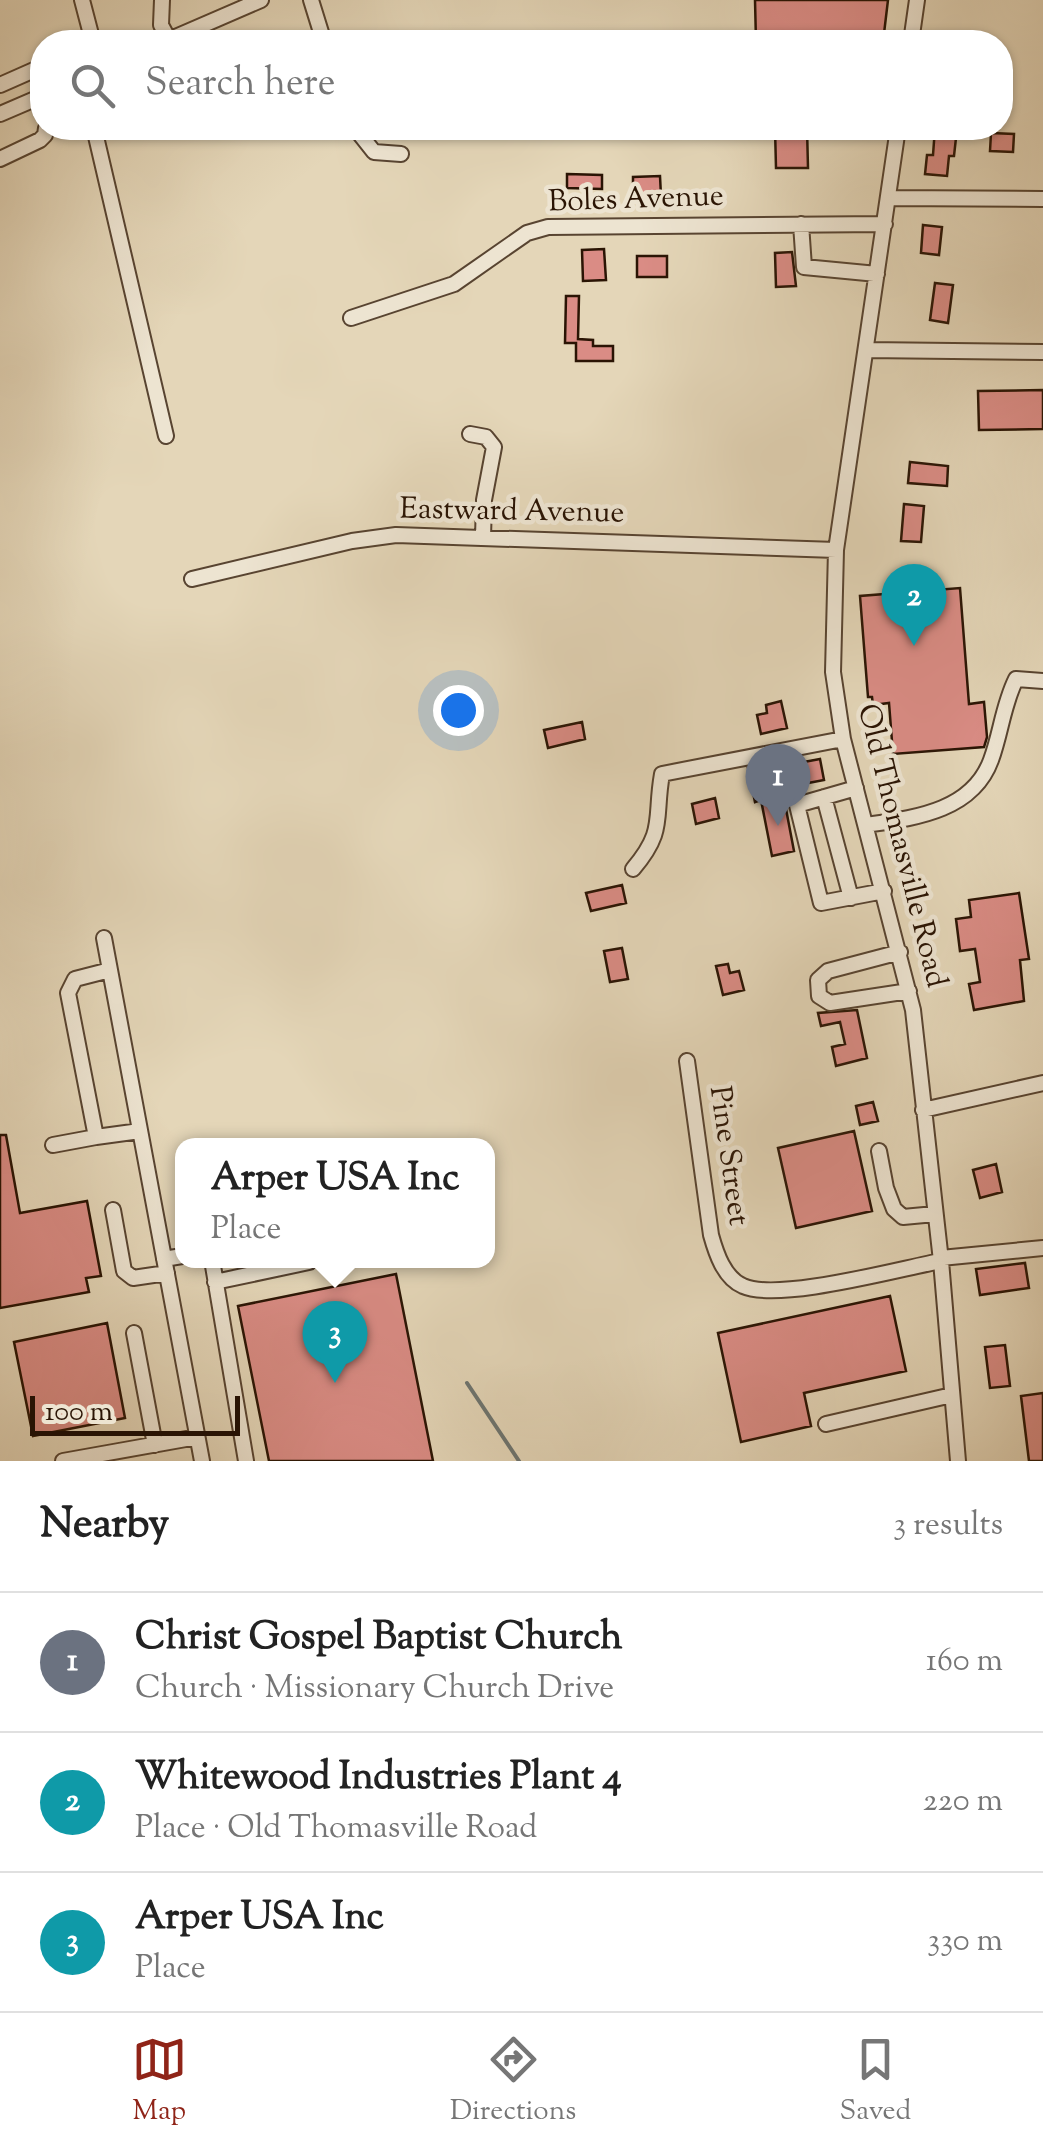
<!DOCTYPE html>
<meta charset="utf-8">
<style>
:root{--surface:#fff;--page:#f6f6f6;--text:#222;--muted:#767676;--line:#e0e0e0;--accent:#8f2418}
body{margin:0;font-family:"Sorts Mill Goudy",serif;background:var(--page);color:var(--text)}
.scale{position:absolute;left:30px;bottom:25px;width:210px;box-sizing:border-box;padding-left:10px;border:5px solid #2a1404;border-top:0;font-size:28px;line-height:35px;white-space:nowrap;color:#2a1404;-webkit-text-stroke:8px #ede4d1;paint-order:stroke}
.you{position:absolute;left:458px;top:710px;width:35px;height:35px;margin:-25px;border:8px solid #fff;border-radius:50%;background:#1a73e8;box-shadow:0 0 0 15px #1a73e833}
.badge{display:grid;place-items:center;width:65px;height:65px;border-radius:50%;background:var(--accent);color:#fff;font-size:32px;font-weight:700}
.pin{position:absolute;translate:-50% -82px;filter:drop-shadow(0 2px 5px #0008)}
.pin::after{content:'';position:absolute;top:52px;width:35px;height:30px;background:inherit;clip-path:polygon(0 0,100% 0,50% 100%)}
.popup{position:absolute;left:175px;top:1138px;width:320px;height:130px;box-sizing:border-box;display:grid;place-content:center;border-radius:20px;background:var(--surface);filter:drop-shadow(0 2px 8px #0005);font-size:32px;white-space:nowrap;color:var(--muted)}
.popup b{font-size:38px;color:var(--text)}
.popup::after{content:'';position:absolute;left:50%;top:100%;margin-left:-20px;border:20px solid transparent;border-top-color:var(--surface)}
.list{margin:0;padding:0;list-style:none}
h2{display:flex;justify-content:space-between;align-items:center;height:130px;margin:0;padding:0 40px;font-size:42px}
h2 small{font-size:32px;font-weight:400;color:var(--muted)}
.list li{display:grid;grid-template-columns:65px 1fr auto;gap:30px;align-items:center;box-sizing:border-box;height:140px;padding:0 40px;border-top:2px solid var(--line)}
.list b{display:block;font-size:38px;white-space:nowrap}
.list p{margin:0;font-size:32px;white-space:nowrap;color:var(--muted)}
.list em{font-size:32px;font-style:normal;color:var(--muted)}
.icon{flex:none;width:55px;height:55px;fill:none;stroke:currentColor;stroke-width:2;stroke-linecap:round;stroke-linejoin:round}
.map{position:relative;flex:none;width:1043px;height:1461px;overflow:hidden}
.search{position:absolute;background:var(--surface);box-shadow:0 2px 8px #0004;left:30px;right:30px;top:30px;height:110px;display:flex;align-items:center;gap:25px;box-sizing:border-box;padding:0 35px;border-radius:40px;color:var(--muted);font-size:38px}
.sheet{height:550px;background:var(--surface)}
nav{display:flex;justify-content:space-around;align-items:center;box-sizing:border-box;height:140px;border-top:2px solid var(--line);background:var(--surface);font-size:28px;color:var(--muted)}
nav a{display:grid;justify-items:center;gap:5px}
nav .on{color:var(--accent)}
.map>svg:first-child{display:block}
</style>
<div class="map">
<svg width="1043" height="1461" viewBox="0 0 1043 1461">
<rect width="100%" height="100%" fill="#e4d6b8"/>
<filter id="stains"><feTurbulence type="fractalNoise" baseFrequency=".002" numOctaves="4"/><feColorMatrix values="0 0 0 0 .2 0 0 0 0 .09 0 0 0 0 .02 0 0 0 .5 -.17"/></filter>
<radialGradient id="worn" r=".72"><stop offset=".6" stop-color="#630" stop-opacity="0"/><stop offset="1" stop-color="#630" stop-opacity=".3"/></radialGradient>
<g fill="none" stroke-linecap="round" stroke-linejoin="round">
<!-- stream -->
<path stroke="#6d7571" stroke-width="4" d="M467,1383L519,1461"/>
</g>
<!-- building -->
<path fill="#da8c85" stroke="#2a1404" stroke-width="2.5" d="M755,0H888L883,42H756Z
M775,128H807L808,168H776Z
M935,128L957,129L954,156H949L947,176L925,174L927,155H933Z
M991,133L1014,134L1013,152L990,151Z
M567,174L602,175V189L567,188Z
M660,176L661,196L633,197V177Z
M923,225L942,227L939,255L921,253Z
M604,249L606,280L583,281L582,250Z
M792,252L796,286L776,287L775,253Z
M637,256H667V277H637Z
M935,283L953,285L948,323L930,320Z
M566,296H579L578,339L593,340V346H613V361H576V343H565Z
M1043,390V429L979,430L978,391Z
M910,462L948,466L947,486L908,483Z
M904,504L924,506L921,542L901,541Z
M960,588L969,704L984,702L987,737L984,747L893,754L889,703L873,705L872,697H868L860,596Z
M781,701L787,728L761,734L757,715L767,713L766,705Z
M582,722L585,739L548,748L544,730Z
M820,759L824,780L782,788L794,851L772,856L761,800L755,802L748,768L777,763V767Z
M715,798L719,818L696,824L692,804Z
M622,885L626,903L591,911L586,893Z
M1019,893L1029,959L1020,960L1024,1001L974,1010L969,984L980,982L975,949L960,951L956,919L971,917L969,900Z
M622,948L628,979L610,982L604,951Z
M728,964L730,973L739,971L744,990L723,995L716,966Z
M857,1010L867,1058L836,1066L832,1047L845,1044L840,1022L821,1026L818,1013Z
M873,1102L878,1121L860,1125L856,1106Z
M854,1131L872,1211L796,1228L778,1148Z
M0,1135H6L20,1213L87,1201L101,1276L86,1278L89,1292L0,1308Z
M996,1164L1002,1192L980,1198L973,1170Z
M1025,1263L1029,1288L980,1295L976,1269Z
M396,1274L433,1461H269L238,1306Z
M890,1296L906,1371L804,1393L811,1426L741,1442L718,1333Z
M107,1323L125,1418L33,1436L14,1342Z
M1005,1345L1010,1386L990,1388L985,1347Z
M1043,1393V1461H1029L1021,1396Z"/>
<g fill="none" stroke-linecap="round" stroke-linejoin="round">
<!-- minor casing -->
<g stroke="#584431" stroke-width="18">
<path id="minor" d="M82,0L93,42
M162,0L161,25L169,40
M311,0L324,42
M164,42L261,0
M911,42L917,0
M0,85L34,70L42,71
M0,114L42,96
M94,128L166,436
M355,128L374,152L401,154
M898,128L836,550L833,672L843,739L913,1010L941,1261L958,1461
M0,159L40,140L45,135L46,128
M888,198L1043,199
M801,224L804,267L877,274
M351,318L454,284L527,233L548,227L885,224
M866,350L1043,352
M470,434L486,437L494,447L484,500L483,538
M192,579L352,541L396,535L836,550
M856,788L797,805L821,903L884,891
M824,797L851,898
M866,825C913,818 972,812 991,760C1001,733 1003,705 1016,679L1043,681
M633,869C666,830 654,819 662,774L843,739
M104,938L202,1461
M900,952L828,971L818,980L819,996L830,1003L909,991
M110,970L75,979L68,993L96,1137L140,1131
M687,1061L711,1235C716,1253 724,1278 743,1286C778,1302 898,1269 941,1261
M923,1110L1043,1083
M53,1145L96,1137
M879,1151L886,1188L894,1209L903,1217L935,1214
M113,1210L124,1271L133,1278L167,1273
M941,1258L1043,1248
M164,1259L182,1256
M212,1260L246,1461
M215,1282L309,1262
M134,1333L155,1445
M826,1424L952,1395
M63,1461L197,1437"/>
</g>
<!-- minor -->
<use href="#minor" stroke="#ede4d1" stroke-width="14"/>
</g>
<g text-anchor="middle" dominant-baseline="central" stroke-width="9" stroke-linejoin="round" paint-order="stroke">
<!-- street labels -->
<g font-size="30" fill="#2a1404" stroke="#ede4d1">
<text transform="translate(636 200) rotate(-2)">Boles Avenue</text>
<text transform="translate(512 512) rotate(1)">Eastward Avenue</text>
<text transform="translate(901 846) rotate(76)">Old Thomasville Road</text>
<text transform="translate(728 1156) rotate(82)">Pine Street</text>
</g>
</g>
<rect width="100%" height="100%" filter="url(#stains)"/>
<rect width="100%" height="100%" fill="url(#worn)"/>
</svg>
<div class="scale">100 m</div>
<div class="you"></div>
<div class="pin badge" style="left:778px;top:826px;background:#6b7280">1</div>
<div class="pin badge" style="left:914px;top:646px;background:#0f9aa8">2</div>
<div class="pin badge" style="left:335px;top:1383px;background:#0f9aa8">3</div>
<div class="popup"><b>Arper USA Inc</b>Place</div>
<div class="search"><svg class="icon" aria-label="search" viewBox="0 0 24 24"><circle cx="10" cy="10" r="6"/><path d="M15 15l6 6"/></svg>Search here</div>
</div>
<section class="sheet">
<h2>Nearby<small>3 results</small></h2>
<ul class="list">
<li><span class="badge" style="background:#6b7280">1</span><div><b>Christ Gospel Baptist Church</b><p>Church · Missionary Church Drive</p></div><em>160 m</em></li>
<li><span class="badge" style="background:#0f9aa8">2</span><div><b>Whitewood Industries Plant 4</b><p>Place · Old Thomasville Road</p></div><em>220 m</em></li>
<li><span class="badge" style="background:#0f9aa8">3</span><div><b>Arper USA Inc</b><p>Place</p></div><em>330 m</em></li>
</ul>
</section>
<nav>
<a class="on"><svg class="icon" aria-label="map" viewBox="0 0 24 24"><path d="M3 6l6-2 6 2 6-2v14l-6 2-6-2-6 2zM9 4v14M15 6v14"/></svg>Map</a>
<a><svg class="icon" aria-label="directions" viewBox="0 0 24 24"><path d="M12 3l9 9-9 9-9-9zM9 14v-3h6M13 9l2 2-2 2"/></svg>Directions</a>
<a><svg class="icon" aria-label="saved" viewBox="0 0 24 24"><path d="M7 4h10v16l-5-4-5 4z"/></svg>Saved</a>
</nav>
